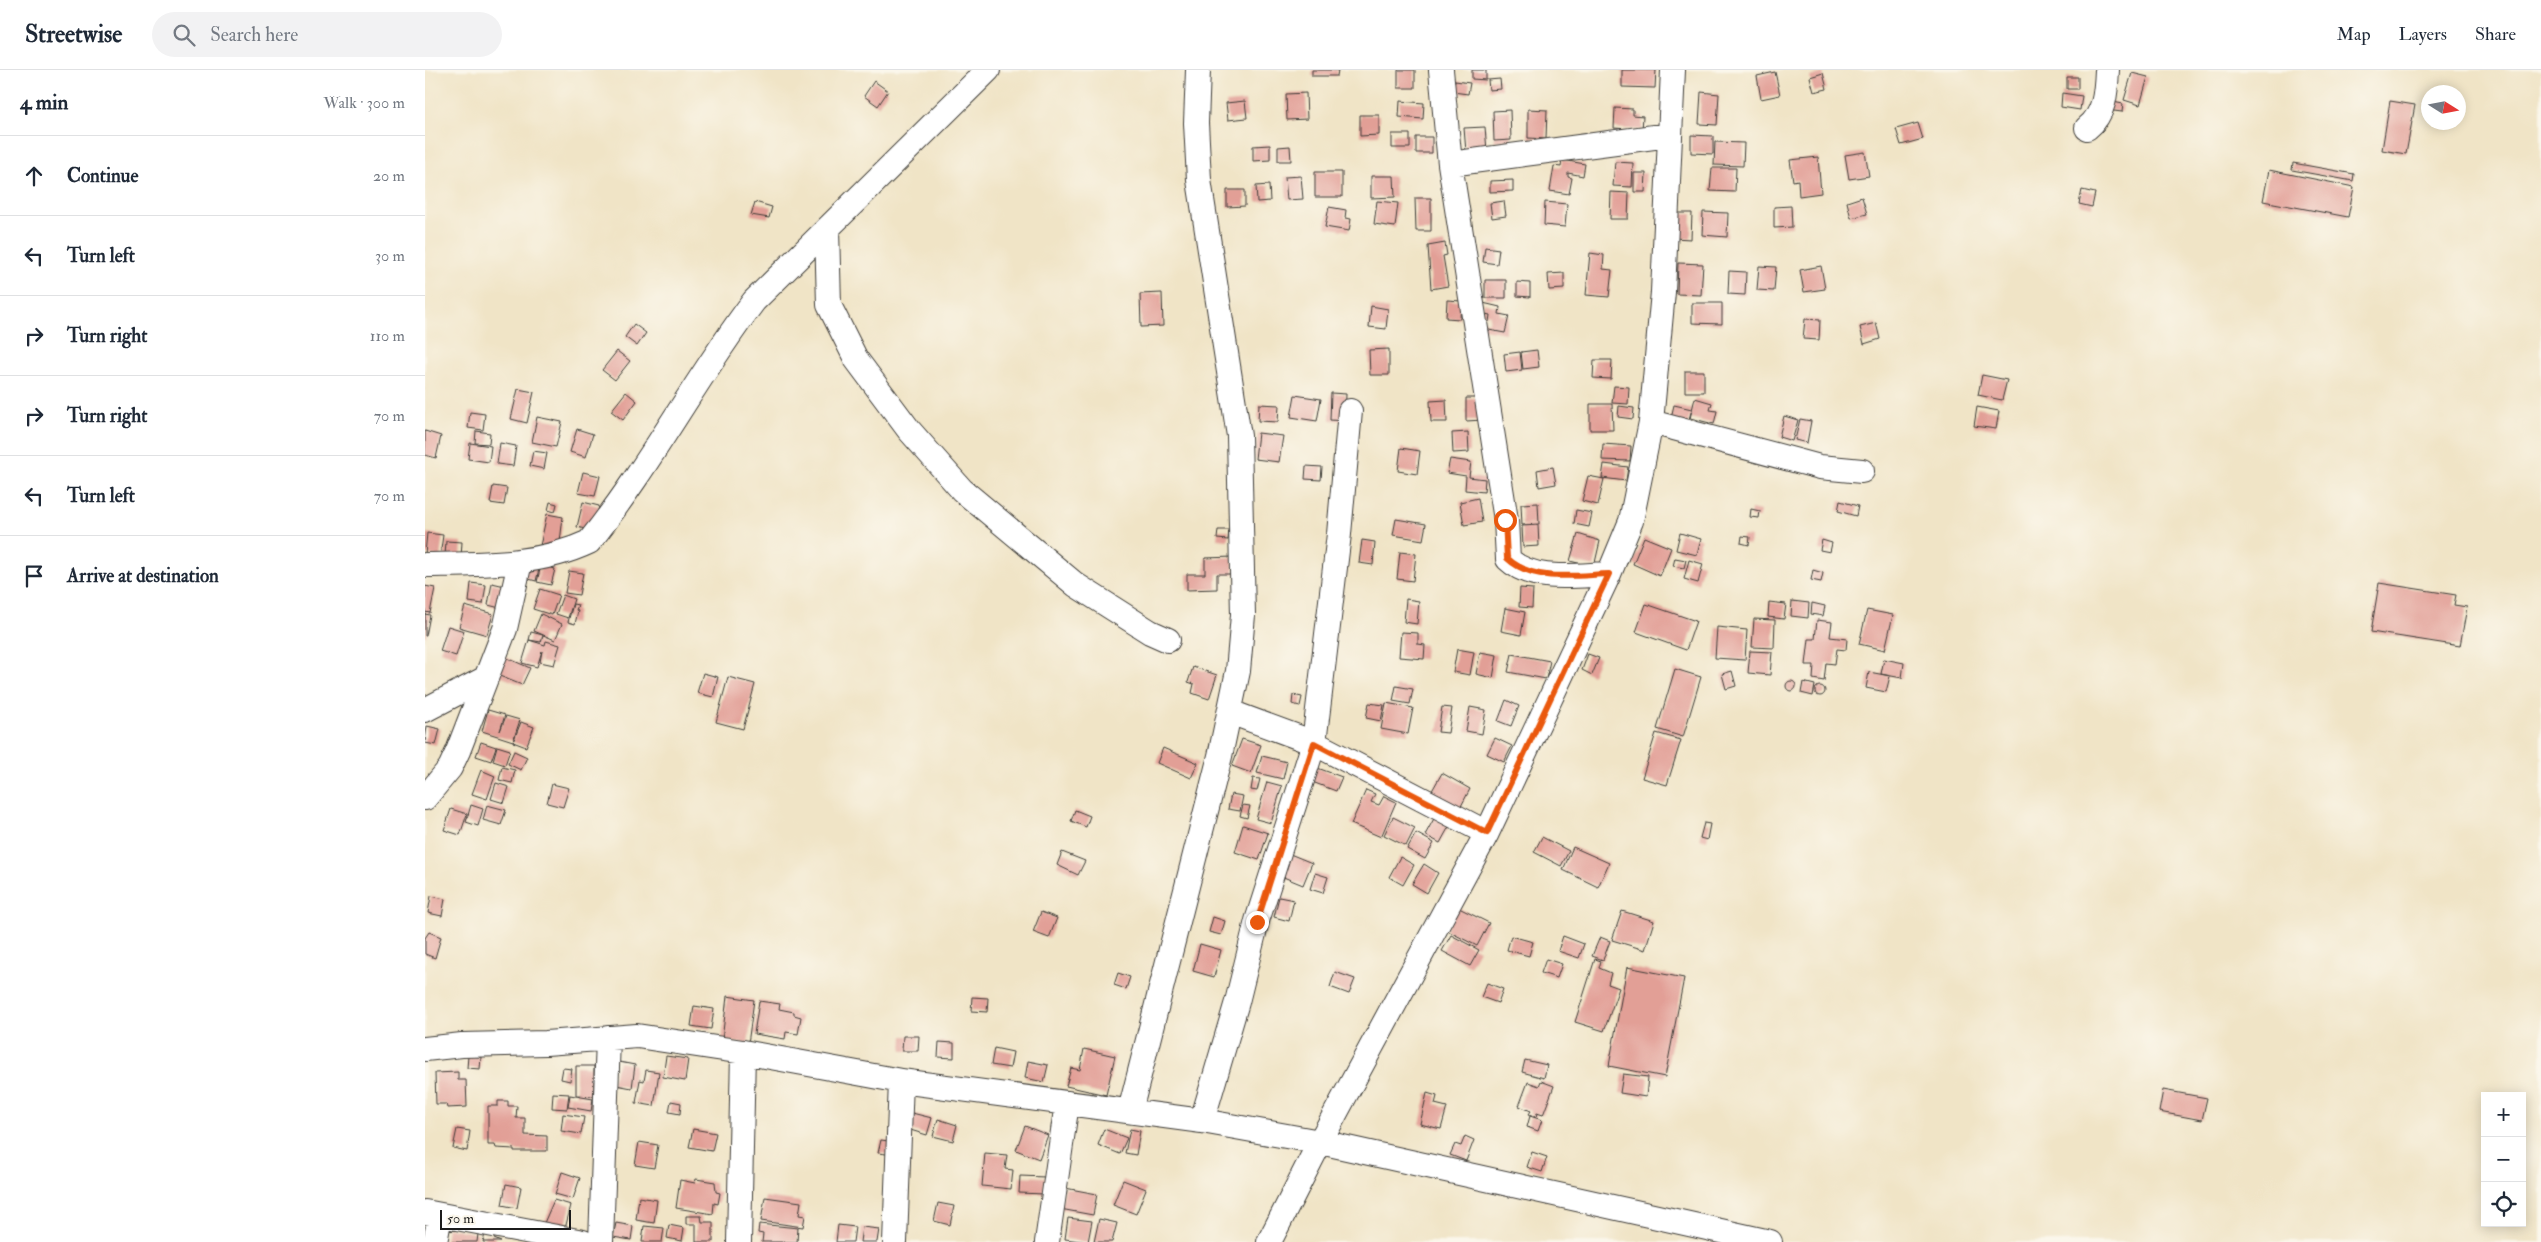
<!DOCTYPE html>
<meta charset="utf-8">
<style>
:root{--surface:#fff;--page:#f2f2f3;--text:#1f2937;--muted:#747a83;--line:#e0e1e3}
body{margin:0;font-family:"IM FELL Double Pica",serif;background:var(--page);color:var(--text)}
.controls{position:absolute;right:15px;bottom:15px;display:grid;overflow:hidden;border-radius:0px;box-shadow:0 2px 12px #0003}
.controls button{width:45px;height:45px;display:grid;place-items:center;padding:0;border:0;border-bottom:1px solid var(--line);background:var(--surface);color:var(--text);font:25px sans-serif}
.compass{position:absolute;left:1996px;top:15px;width:45px;height:45px;border-radius:50%;background:var(--surface);box-shadow:0 2px 12px #0003;rotate:101deg}
.scale{position:absolute;left:15px;bottom:12px;width:131px;box-sizing:border-box;padding-left:5px;border:2px solid #1c1c1c;border-top:0;font-size:14px;line-height:18px;white-space:nowrap;color:#1c1c1c;-webkit-text-stroke:4px #fbf7ec;paint-order:stroke}
.stop{position:absolute;width:15px;height:15px;margin:-11px;border:4px solid #ea580c;border-radius:50%;background:#fff}
.stop.end{background:#ea580c;border-color:#fff;box-shadow:0 1px 5px #0008}
.list{margin:0;padding:0;list-style:none}
h2{display:flex;justify-content:space-between;align-items:center;height:65px;margin:0;padding:0 20px;font-size:21px}
h2 small{font-size:16px;font-weight:400;color:var(--muted)}
.list li{display:grid;grid-template-columns:32px 1fr auto;gap:15px;align-items:center;box-sizing:border-box;height:80px;padding:0 20px;border-top:1px solid var(--line)}
.list b{display:block;font-size:19px;white-space:nowrap}
.list em{font-size:16px;font-style:normal;color:var(--muted)}
.icon{flex:none;width:28px;height:28px;fill:none;stroke:currentColor;stroke-width:2;stroke-linecap:round;stroke-linejoin:round}
.map{position:relative;flex:none;width:2116px;height:1172px;overflow:hidden}
header{display:flex;align-items:center;gap:30px;box-sizing:border-box;height:70px;padding:0 25px;background:var(--surface);border-bottom:1px solid var(--line)}
header strong{font-size:24px}
nav{display:flex;gap:28px;margin-inline-start:auto;font-size:18px}
.search{width:350px;height:45px;background:var(--page);display:flex;align-items:center;gap:12px;box-sizing:border-box;padding:0 18px;border-radius:28px;color:var(--muted);font-size:19px}
main{display:flex}
aside{flex:1;background:var(--surface)}
.map>svg:first-child{display:block}
</style>
<header>
<strong>Streetwise</strong>
<div class="search"><svg class="icon" aria-label="search" viewBox="0 0 24 24"><circle cx="10" cy="10" r="6"/><path d="M15 15l6 6"/></svg>Search here</div>
<nav><a>Map</a><a>Layers</a><a>Share</a></nav>
</header>
<main>
<aside>
<h2>4 min<small>Walk · 300 m</small></h2>
<ul class="list">
<li><svg class="icon" aria-label="ahead" viewBox="0 0 24 24"><path d="M12 20V5M6 11l6-6 6 6"/></svg><div><b>Continue</b></div><em>20 m</em></li>
<li><svg class="icon" aria-label="left" viewBox="0 0 24 24"><path d="M17 20v-9H6M10 6l-5 5 5 5"/></svg><div><b>Turn left</b></div><em>30 m</em></li>
<li><svg class="icon" aria-label="right" viewBox="0 0 24 24"><path d="M7 20v-9h11M14 6l5 5-5 5"/></svg><div><b>Turn right</b></div><em>110 m</em></li>
<li><svg class="icon" aria-label="right" viewBox="0 0 24 24"><path d="M7 20v-9h11M14 6l5 5-5 5"/></svg><div><b>Turn right</b></div><em>70 m</em></li>
<li><svg class="icon" aria-label="left" viewBox="0 0 24 24"><path d="M17 20v-9H6M10 6l-5 5 5 5"/></svg><div><b>Turn left</b></div><em>70 m</em></li>
<li><svg class="icon" aria-label="arrive" viewBox="0 0 24 24"><path d="M6 21V4h12l-3 4 3 4H6"/></svg><div><b>Arrive at destination</b></div></li>
</ul>
</aside>
<div class="map">
<svg width="2116" height="1172" viewBox="0 0 2116 1172">
<rect width="100%" height="100%" fill="#fbf7ec"/>
<filter id="ink" filterUnits="userSpaceOnUse"><feTurbulence type="fractalNoise" baseFrequency=".02" numOctaves="2"/><feDisplacementMap in="SourceGraphic" scale="10" xChannelSelector="R" yChannelSelector="G"/><feConvolveMatrix kernelMatrix="1 2 1 2 8 2 1 2 1" color-interpolation-filters="sRGB"/></filter>
<filter id="wash" filterUnits="userSpaceOnUse"><feTurbulence type="fractalNoise" baseFrequency=".0096" numOctaves="4" result="noise"/><feDisplacementMap in="SourceGraphic" scale="20" xChannelSelector="R" yChannelSelector="G"/><feGaussianBlur stdDeviation="1.12" result="paint"/><feColorMatrix in="noise" values="0 0 0 0 0 0 0 0 0 0 0 0 0 0 0 0 0 1.4 0 .05"/><feComposite in="paint" operator="in"/></filter>
<g filter="url(#wash)">
<rect width="100%" height="100%" fill="#f0e4c6"/>
<g id="blocks">
<!-- building -->
<path fill="#e29f96" d="M887,0H913L912,6H887Z
M973,0H990V18H973Z
M1047,0H1061V10L1047,9Z
M1197,0H1231L1230,18L1197,17Z
M1350,2L1355,25L1336,29L1332,6Z
M1398,3L1402,19L1389,22L1385,7Z
M1707,3L1723,7L1715,35L1699,30Z
M1642,7H1653V19H1642Z
M1075,9L1076,19L1064,20L1063,10Z
M449,11L463,21L453,36L439,26Z
M1030,11L1045,13L1043,24L1028,22Z
M1276,22L1294,24L1292,55L1274,54Z
M881,23L882,49L862,50L861,24Z
M1637,23L1657,26L1655,40L1636,37Z
M820,31L822,48L803,50L801,33Z
M975,31L999,33L998,49L974,47Z
M1683,31L1698,34L1697,42L1681,40Z
M1965,31L1990,35L1981,84L1957,80Z
M1190,38L1208,39V45L1218,46L1217,60L1189,58Z
M1103,39L1122,40L1121,69L1103,68Z
M1085,40L1086,70L1069,71L1068,41Z
M935,45H954V65L935,66Z
M1493,53L1498,69L1476,75L1471,59Z
M1060,57L1062,81L1041,82L1039,58Z
M967,64H985V78H967Z
M1266,65L1288,66V84L1266,83Z
M991,67H1007V83H991Z
M1290,72L1319,73L1318,96L1289,95Z
M845,75V90L828,91V76Z
M865,76L866,91H853V77Z
M1440,82L1444,106L1424,109L1420,85Z
M1393,87L1396,123L1374,126L1373,110L1368,111L1365,90Z
M1137,90L1160,94L1158,106L1143,103V107L1147,108L1144,124L1125,121L1129,96L1136,97Z
M1190,92L1208,93L1207,117L1188,116Z
M1868,93L1929,104L1928,111L1867,100Z
M1287,98H1311L1310,122L1285,121Z
M1844,100L1929,117L1923,147L1838,131Z
M890,102H917V127H890Z
M1209,103H1221L1220,122H1209Z
M876,106L878,129L862,130L860,107Z
M946,106H969L970,127L946,128Z
M1088,110V121L1065,122V111Z
M844,115L845,131L832,132L831,116Z
M802,120H820V136L802,137Z
M1657,120L1670,123L1667,137L1654,134Z
M1186,122L1204,123L1203,149H1185Z
M1437,127L1442,144L1426,148L1422,132Z
M990,128H1006V161H991Z
M952,131L973,133L970,157L949,154Z
M1079,131L1081,146L1067,148L1065,133Z
M330,132L347,137L344,148L326,145Z
M1120,132L1142,134L1140,157L1119,155Z
M1366,136L1367,157L1349,158V137Z
M904,137L921,140L920,148L926,149L924,161L900,157Z
M1278,142L1303,143L1302,167L1277,165Z
M1249,143H1267L1266,169L1248,168Z
M1020,173L1022,185L1018,186L1023,216L1006,219L1003,176Z
M1060,177L1074,179L1072,194L1058,192Z
M1165,183L1179,185L1178,199L1187,200L1184,227L1161,225Z
M1253,193L1278,194L1276,225L1252,224Z
M1334,196L1351,197L1349,221L1332,220Z
M1396,196L1400,219L1379,222L1375,200Z
M1304,201L1321,202L1320,225L1303,224Z
M1139,203V219L1124,220L1123,204Z
M1060,210H1081V228H1060Z
M1092,212L1105,213V227L1092,226Z
M737,223L738,256L716,257L715,224Z
M1022,230L1036,231L1035,249L1021,248Z
M1058,233L1075,237L1074,244L1084,246L1080,263L1053,258L1055,250L1064,252L1065,245L1056,243Z
M1267,233H1297V254L1267,253Z
M946,236L963,239L961,259L944,257Z
M1380,249L1395,250L1394,270L1378,269Z
M1451,253L1455,269L1439,274L1435,257Z
M209,254L221,263L212,276L200,267Z
M964,279V305H945L944,280Z
M1112,280L1114,297L1098,299L1096,282Z
M192,281L205,291L190,310L177,300Z
M1095,282L1097,300L1081,302L1079,284Z
M1169,290H1187L1186,309L1168,308Z
M1260,301H1279V322H1260Z
M1557,305L1582,310L1577,330L1553,325Z
M1189,316L1204,317L1203,334L1187,333Z
M93,319L109,322L102,353L86,349Z
M201,322L212,331L198,350L186,341Z
M906,323L921,324L920,351L905,350Z
M870,325L896,329L892,351L866,347Z
M1041,328H1057L1058,350L1041,351Z
M1270,328L1287,333L1285,340L1292,341L1289,354L1265,348Z
M1021,330L1022,352H1006L1005,331Z
M834,334L854,335L853,352L833,351Z
M1165,334H1187L1188,360H1165Z
M1249,335L1267,339L1262,356L1245,352Z
M1194,336L1209,338L1208,349L1193,347Z
M1552,337L1574,341L1571,359L1549,356Z
M45,342L60,344L58,360L43,358Z
M1359,346L1373,350L1367,371L1354,367Z
M112,347L137,352L131,377L107,372Z
M1375,349L1386,351L1382,373L1370,370Z
M152,359L168,364L161,387L145,382Z
M0,361L16,366L11,388L0,385Z
M51,361L65,363L64,374L50,373Z
M1043,362L1044,382L1028,383L1027,363Z
M833,363L858,366L854,392L830,389Z
M45,373L66,376L64,392L43,389Z
M75,373L91,376L88,396L72,394Z
M1178,374L1206,376L1205,391L1177,390Z
M976,378L995,381L992,404L973,401Z
M108,381L122,383L119,399L105,396Z
M1025,389L1046,392L1044,407L1060,409L1059,422L1040,420L1041,406L1022,403Z
M1179,394L1203,397L1201,411L1177,408Z
M881,396L897,397L896,410L880,409Z
M1128,397L1131,414L1114,417L1112,400Z
M158,402L175,406L170,426L153,423Z
M1163,406L1179,409L1173,435L1157,431Z
M68,416L82,418L79,435L65,433Z
M1053,428L1057,452L1039,455L1035,432Z
M1415,431L1433,436L1431,446L1413,441Z
M125,432L132,434L130,442L123,440Z
M158,432L174,436L168,461L152,457Z
M1113,433L1114,454L1097,455L1096,434Z
M1326,439L1335,441L1334,448L1325,447Z
M1151,440L1167,443L1164,457L1149,454Z
M122,444L138,447L134,480L115,476Z
M971,449L1001,454L998,470L968,465Z
M1113,455L1114,476L1098,477L1097,456Z
M793,460H804L803,470L792,469Z
M2,463L18,465L15,487L0,484Z
M1255,463L1276,469L1272,485L1251,480Z
M1153,464L1175,471L1169,497L1145,491Z
M1317,466L1325,467L1324,475L1316,473Z
M1219,467L1246,478L1235,506L1208,494Z
M937,470L950,472L948,495L934,493Z
M1397,470L1407,473L1405,482L1395,480Z
M21,471L37,472L36,488L20,487Z
M975,482L991,484L988,511L972,509Z
M808,487L809,504H792V519L762,520V504H780V488Z
M1250,488L1261,490L1259,498L1248,496Z
M1264,490L1278,494L1273,513L1259,509Z
M100,495L114,499L111,511L97,507Z
M116,495L130,499L126,515L112,512Z
M1388,500L1398,503L1396,512L1386,510Z
M144,501L158,503L154,525L140,523Z
M46,513L61,515L58,534L44,532Z
M67,513L80,516L75,538L63,535Z
M1954,513L2031,525L2029,535L2042,537L2035,576L1946,562Z
M0,516L10,518L5,543L0,542Z
M1095,518L1108,519L1107,538L1094,537Z
M115,519L134,525L127,545L108,539Z
M138,525L149,529L143,548L131,544Z
M981,529L994,531L992,554L979,552Z
M1367,531L1384,533L1383,548L1366,546Z
M1344,532L1361,534L1359,549L1343,547Z
M1387,533L1400,536L1398,546L1386,544Z
M148,534L153,535L151,540L153,541L150,554L143,552Z
M1221,534L1271,551L1261,580L1211,562Z
M40,536L68,544L62,565L34,557Z
M1080,538L1100,542L1096,565L1076,561Z
M1442,540L1468,545L1460,580L1434,574Z
M0,544L5,545L1,566H0Z
M116,544L137,554L130,570L109,561Z
M1329,549L1350,550L1349,578L1327,577Z
M1392,550L1407,552L1405,567L1422,569L1421,580L1412,579L1410,594L1401,593L1399,611L1388,609L1389,595H1381L1384,569H1390Z
M23,556L39,561L31,586L15,581Z
M1292,557L1322,560L1320,590L1290,588Z
M106,562L118,565L116,572L104,570Z
M976,562L993,563V574L1000,575L999,589L974,587Z
M104,570L120,575L121,571L135,575L129,595L115,592L117,581L112,597L97,593Z
M1032,579L1049,582L1045,605L1028,602Z
M1325,581L1347,582L1345,605L1323,603Z
M1055,582L1072,585L1068,608L1051,604Z
M1087,584L1125,591L1121,609L1083,602Z
M1163,584L1174,588L1167,605L1157,600Z
M80,587L105,598L97,615L72,605Z
M1459,589L1479,593L1477,608L1456,604Z
M768,597L792,605L784,629L767,623L769,614L763,612Z
M1250,599L1276,607L1258,667L1232,659Z
M1307,601L1311,616L1301,619L1297,604Z
M1444,602L1465,606L1461,622L1441,618Z
M278,603L293,607L288,627L272,623Z
M303,607L330,614L318,659L291,652Z
M1361 616a5 5 0 1 1 10 0a5 5 0 1 1-10 0Z
M1378,612L1390,615L1388,626L1376,623Z
M1390 621a5 5 0 1 1 10 0a5 5 0 1 1-10 0Z
M971,616L988,619L985,634L968,631Z
M868,625L877,627L875,636L867,634Z
M1081,630L1094,636L1086,656L1073,651Z
M944,633L959,635L956,651L941,648Z
M961,633L988,638L983,664L956,659Z
M1017,637L1027,638L1023,663L1013,662Z
M1045,637L1061,640L1057,664L1041,661Z
M63,640L80,645L75,661L81,646L95,650L88,671L57,661Z
M96,652L109,657L101,677L88,672Z
M2,656L15,659L11,675L0,673Z
M1231,663L1256,670L1242,715L1217,708Z
M1070,668L1087,676L1079,692L1062,684Z
M817,669L836,675L826,703L807,696Z
M56,672L71,677L66,691L51,686Z
M72,676L85,680L80,695L68,691Z
M738,678L773,693L766,708L732,693Z
M89,681L102,687L96,700L83,694Z
M837,686L862,692L858,709L832,703Z
M887,696L917,707L911,721L882,710Z
M77,697L90,700L87,713L74,710Z
M56,700L70,706L62,729L47,724Z
M1017,703L1045,719L1033,742L1004,726Z
M828,708L835,709L832,721L826,720Z
M842,712L857,716L846,753L831,749Z
M71,713L84,717L79,733L66,729Z
M127,714L144,718L138,737L122,733Z
M941,720L950,724L946,732L954,735L959,726L971,732L956,767L926,754Z
M806,724L818,726L815,741L803,739Z
M46,735L58,739L53,756L41,752Z
M62,735L81,740L76,755L58,750Z
M818,735L825,736L822,748L815,746Z
M26,739L42,744L35,765L19,760Z
M650,740L665,746L661,757L646,751Z
M1011,745L1026,753L1015,773L1000,765Z
M968,747L990,758L981,776L959,765Z
M1279,753L1285,754L1282,770L1275,768Z
M818,755L843,763L834,790L810,782Z
M991,763L1009,773L1000,789L982,779Z
M1117,767L1144,781L1136,796L1109,782Z
M1148,777L1184,793L1173,817L1138,800Z
M637,782L660,791L653,805L632,795Z
M865,784L887,793L878,815L856,806Z
M975,787L989,795L978,815L964,807Z
M999,794L1013,803L1002,823L987,814Z
M890,803L903,807L898,823L885,819Z
M6,826L20,829L17,846L3,843Z
M854,827L869,830L864,851L849,847Z
M1032,837L1064,853L1052,876L1021,860Z
M1197,841L1229,851L1220,880L1187,870Z
M616,842L632,848L624,868L608,862Z
M788,847L800,851L796,865L784,862Z
M4,862L16,867L10,888L0,884V868Z
M1026,865L1054,880L1045,896L1017,881Z
M1086,866L1108,872L1104,886L1082,880Z
M1138,866L1159,874L1154,888L1133,881Z
M1175,867L1185,871L1178,890L1167,886Z
M775,874L796,880L789,907L768,901Z
M1121,889L1137,894L1132,908L1116,903Z
M1170,889L1176,891L1174,898L1186,903L1183,914L1194,918L1179,961L1150,952Z
M1202,897L1259,908L1240,1007L1184,996Z
M910,902L930,909L924,924L905,917Z
M693,903L705,907L701,919L689,915Z
M1062,913L1078,919L1073,933L1056,927Z
M302,926L329,930L323,974L297,971Z
M547,927L563,928L562,942L546,941Z
M334,931L355,934L354,939L369,942V945L376,947L373,964L361,962L360,969L329,964Z
M269,936L289,939L286,959L266,956Z
M478,966H494L493,981H477Z
M514,972L529,973V988L513,987Z
M569,978L588,982L585,998L566,995Z
M659,979L690,986L681,1025L641,1016L646,998L655,1000Z
M43,986L56,987L55,999L42,998Z
M241,986L263,989L260,1011L238,1007Z
M1100,990L1122,995L1119,1008L1097,1002Z
M603,991L623,995L619,1012L600,1008Z
M194,992L210,995L207,1018L186,1014Z
M151,996H169V1026L151,1025Z
M138,998L147,999L145,1011L136,1009Z
M221,1000L234,1002L229,1036L211,1033L215,1010L219,1011Z
M33,1002V1010H41L42,1037L22,1038L21,1034H11L10,1003Z
M1198,1004L1223,1007L1221,1027L1195,1023Z
M1116,1011L1129,1016L1118,1045L1112,1043L1111,1047L1104,1044L1106,1041L1094,1036L1103,1012L1114,1016Z
M1738,1020L1782,1028L1777,1050L1734,1042Z
M128,1023L144,1024L142,1039L127,1038Z
M1002,1023L1012,1026L1010,1034L1022,1037L1016,1059L995,1054Z
M145,1025L168,1029L166,1041L143,1037Z
M73,1031H83V1036H92L91,1048H100V1065L122,1066V1081H89V1079L71,1078L70,1075H63V1036H73Z
M246,1031L256,1033L255,1044L244,1042Z
M487,1043L507,1048L502,1065L482,1059Z
M138,1044L159,1047L156,1064L136,1061Z
M1105,1046L1117,1050L1113,1061L1102,1057Z
M513,1049L532,1055L528,1071L508,1066Z
M600,1056L623,1065L614,1089L591,1080Z
M32,1059L45,1061L42,1081L28,1078Z
M268,1059L291,1063L287,1081L264,1077Z
M679,1059L702,1068L695,1084L673,1075Z
M705,1059L715,1061L711,1085L700,1083Z
M1040,1066L1049,1070L1041,1091L1025,1085L1030,1074L1036,1076Z
M456,1070L471,1072L469,1085L453,1083Z
M214,1072L233,1075L229,1098L210,1095Z
M1107,1082L1122,1087L1117,1102L1102,1097Z
M560,1083L582,1085L580,1099L588,1100L586,1119L557,1116Z
M137,1102L155,1108L148,1129L130,1124Z
M595,1106L620,1107L619,1124L594,1123Z
M271,1109L290,1112L291,1122L295,1123L293,1134L289,1133L288,1144L251,1138L255,1110L270,1113Z
M698,1110L721,1119L711,1144L688,1135Z
M81,1114L96,1117L92,1138L77,1135Z
M640,1118L672,1124L668,1145L635,1139Z
M214,1127L232,1130L229,1153L211,1150Z
M340,1127L376,1132L374,1145L380,1146L378,1157L336,1151Z
M129,1130L146,1135L140,1159L119,1153Z
M513,1133L529,1136L525,1155L509,1151Z
M261,1146H276L277,1152H288V1172H271V1154H261Z
M643,1148L667,1151L663,1172L640,1169Z
M674,1149L692,1153L687,1172H669Z
M191,1153L208,1156L206,1170L188,1167Z
M334,1154L373,1158L372,1172H337L338,1164L333,1163Z
M244,1155L259,1158L257,1171L242,1168Z
M413,1155L430,1157L428,1172H411Z
M219,1156L239,1158L237,1172H217Z
M22,1157L53,1164L52,1172H20Z
M437,1157L454,1159L452,1172H435Z
M60,1164L70,1166L69,1169L76,1172H58Z"/>
</g>
</g>
<g filter="url(#ink)">
<use href="#blocks" fill-opacity="0" stroke="#3c3a36" stroke-width="1"/>
<g fill="none" stroke-linecap="round" stroke-linejoin="round">
<!-- minor casing -->
<g stroke="#3c3a36" stroke-width="26">
<path id="minor" d="M1016,0L1025,94L1081,450L1083,489C1108,513 1151,505 1184,504
M1662,58C1680,44 1681,22 1682,0
M1025,94L1244,65
M402,159L404,235L431,289L484,360L537,420L651,515L725,562L743,570
M925,341L914,464L889,673L832,851L812,932L777,1051L895,1072L1345,1172
M1226,352L1395,397L1437,401
M0,495C55,494 113,496 164,472C225,396 270,309 329,231L563,0
M0,640L59,609
M805,642L889,673L1062,763
M0,728L25,698L33,681L80,559L95,492
M0,979L37,975L121,973L212,966L318,982L476,1011L777,1051
M705,1041L795,686L813,601L818,545L814,366L774,110L771,53L773,0
M0,1142L158,1172
M10,1172L15,1146
M176,1172L183,968
M314,1172L318,982
M470,1172L476,1011
M622,1172L642,1033
M844,1172L895,1072L1062,763L1184,504L1206,451L1226,352L1238,222L1248,0"/>
</g>
<!-- minor -->
<use href="#minor" stroke="#fff" stroke-width="24"/>
</g>
</g>
<g fill="none" stroke-linecap="round" stroke-linejoin="round" filter="url(#ink)">
<!-- route -->
<path stroke="#ea580c" stroke-width="6" d="M832,852L889,673L1062,763L1184,504C1151,505 1108,513 1082,488L1080,450"/>
</g>
</svg>
<div class="controls">
<button>+</button>
<button>−</button>
<button><svg class="icon" aria-label="locate" viewBox="0 0 24 24"><circle cx="12" cy="12" r="6"/><path d="M12 2v4M12 18v4M2 12h4M18 12h4"/></svg></button>
</div>
<svg class="compass" viewBox="-18 -18 36 36"><path d="M0-13l5 13h-10z" fill="#e53935"/><path d="M0 13l5-13h-10z" fill="#747a83"/></svg>
<div class="scale">50 m</div>
<div class="stop" style="left:1080px;top:450px"></div>
<div class="stop end" style="left:832px;top:852px"></div>
</div>
</main>
